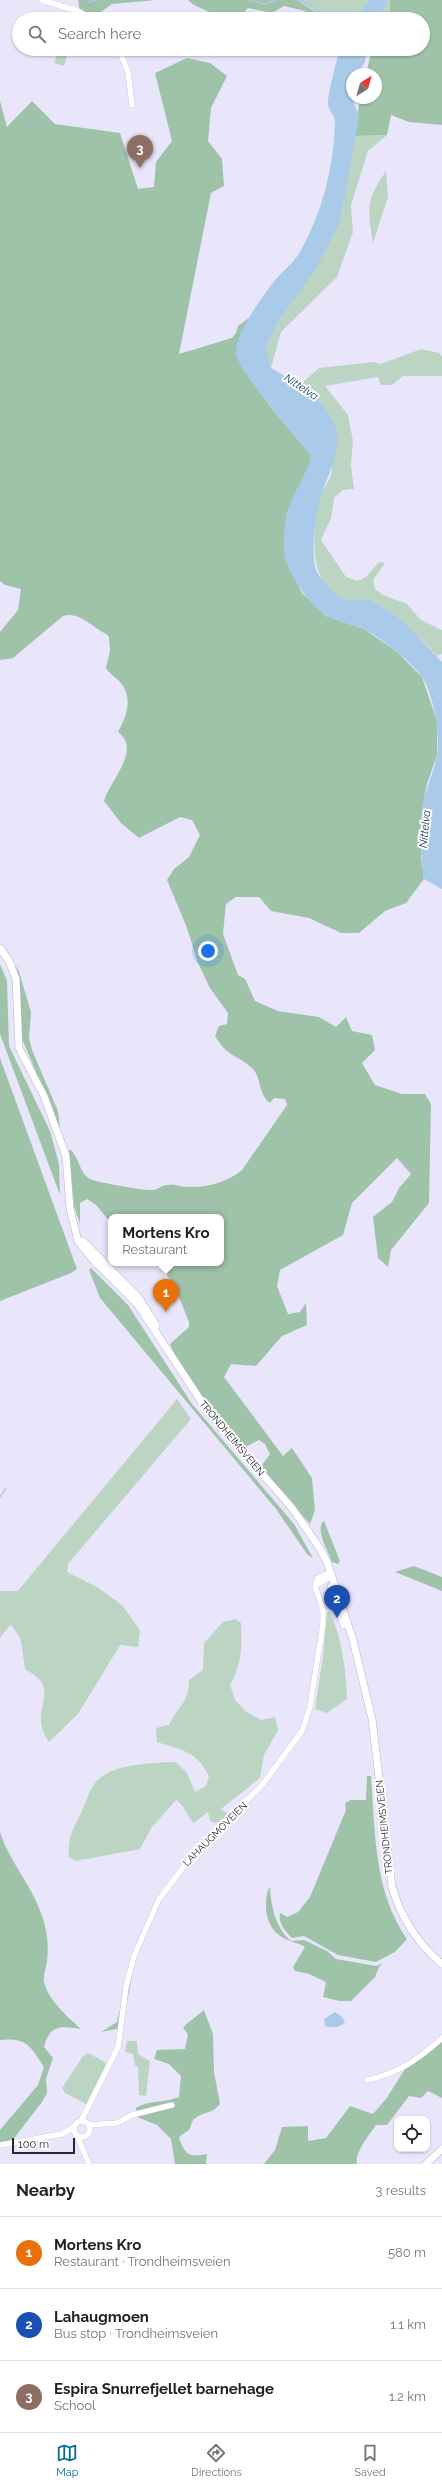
<!DOCTYPE html>
<meta charset="utf-8">
<style>
:root{--surface:#fff;--page:#f6f6f6;--text:#202124;--muted:#757577;--line:#e0e0e0;--accent:#076a98}
body{margin:0;font-family:Raleway,sans-serif;background:var(--page);color:var(--text)}
.controls{position:absolute;right:12px;bottom:12px;display:grid;overflow:hidden;border-radius:8px;box-shadow:0 1px 3px #0004}
.controls button{width:36px;height:36px;display:grid;place-items:center;padding:0;border:0;border-bottom:1px solid var(--line);background:var(--surface);color:var(--text);font:20px sans-serif}
.compass{position:absolute;left:346px;top:68px;width:36px;height:36px;border-radius:50%;background:var(--surface);box-shadow:0 1px 3px #0004;rotate:37deg}
.scale{position:absolute;left:12px;bottom:10px;width:63px;box-sizing:border-box;padding-left:4px;border:2px solid #282731;border-top:0;font-size:11px;line-height:14px;white-space:nowrap;color:#282731;-webkit-text-stroke:3px #fff;paint-order:stroke}
.you{position:absolute;left:208px;top:951px;width:14px;height:14px;margin:-10px;border:3px solid #fff;border-radius:50%;background:#1a73e8;box-shadow:0 0 0 6px #1a73e833}
.badge{display:grid;place-items:center;width:26px;height:26px;border-radius:50%;background:var(--accent);color:#fff;font-size:13px;font-weight:700}
.pin{position:absolute;translate:-50% -33px;filter:drop-shadow(0 1px 2px #0008)}
.pin::after{content:'';position:absolute;top:21px;width:14px;height:12px;background:inherit;clip-path:polygon(0 0,100% 0,50% 100%)}
.popup{position:absolute;left:108px;top:1214px;width:116px;height:52px;box-sizing:border-box;display:grid;place-content:center;border-radius:8px;background:var(--surface);filter:drop-shadow(0 1px 3px #0005);font-size:13px;white-space:nowrap;color:var(--muted)}
.popup b{font-size:15px;color:var(--text)}
.popup::after{content:'';position:absolute;left:50%;top:100%;margin-left:-8px;border:8px solid transparent;border-top-color:var(--surface)}
.list{margin:0;padding:0;list-style:none}
h2{display:flex;justify-content:space-between;align-items:center;height:52px;margin:0;padding:0 16px;font-size:17px}
h2 small{font-size:13px;font-weight:400;color:var(--muted)}
.list li{display:grid;grid-template-columns:26px 1fr auto;gap:12px;align-items:center;box-sizing:border-box;height:72px;padding:0 16px;border-top:1px solid var(--line)}
.list b{display:block;font-size:15px;white-space:nowrap}
.list p{margin:0;font-size:13px;white-space:nowrap;color:var(--muted)}
.list em{font-size:13px;font-style:normal;color:var(--muted)}
.icon{flex:none;width:22px;height:22px;fill:none;stroke:currentColor;stroke-width:2;stroke-linecap:round;stroke-linejoin:round}
.map{position:relative;flex:none;width:442px;height:2164px;overflow:hidden}
.search{position:absolute;background:var(--surface);box-shadow:0 1px 3px #0004;left:12px;right:12px;top:12px;height:44px;display:flex;align-items:center;gap:10px;box-sizing:border-box;padding:0 14px;border-radius:22px;color:var(--muted);font-size:15px}
.sheet{height:268px;background:var(--surface)}
nav{display:flex;justify-content:space-around;align-items:center;box-sizing:border-box;height:56px;border-top:1px solid var(--line);background:var(--surface);font-size:11px;color:var(--muted)}
nav a{display:grid;justify-items:center;gap:2px}
nav .on{color:var(--accent)}
.map>svg:first-child{display:block}
</style>
<div class="map">
<svg width="442" height="2164" viewBox="0 0 442 2164">
<rect width="100%" height="100%" fill="#e9e6fc"/>
<!-- green -->
<path fill="#bbd5c2" d="M297,0H390V12L387,19H324Z
M59,49H69L64,66L54,63Z
M387,135L368,151L351,205L353,232L337,277L281,332L271,368L266,347L280,319L340,223L354,136Z
M386,171L388,197L373,243C367,207 366,201 386,171Z
M421,349L439,353L442,357V376H403L392,385H381L378,377L325,386L348,415L353,441L351,465L354,489L343,490L334,498L331,518L321,540L346,577L357,581L366,577L379,562L385,563L373,580L375,589L383,595L407,604L421,620L442,630V654L437,656C417,633 395,615 369,599C364,600 356,603 351,602C306,592 311,530 321,496C323,488 333,477 332,468C331,446 324,423 320,402L290,379L303,382L319,368L374,362L381,364Z
M177,1399L191,1419L68,1564L67,1572L97,1587L122,1605L140,1630L138,1647L120,1645L78,1714L49,1742C47,1738 43,1733 42,1728C36,1701 60,1688 25,1669L21,1640L11,1624L0,1638V1591H18Z
M327,1612H330C342,1638 346,1670 347,1699L327,1713L315,1709L323,1656Z
M235,1619L241,1623C242,1646 242,1665 230,1685L235,1700L245,1711L261,1720L275,1717L278,1730L264,1755L260,1778L221,1809L228,1814L221,1821L214,1823L210,1820L208,1812L194,1823C186,1816 186,1806 176,1800L152,1827L140,1849L76,1861L69,1857C67,1840 73,1828 81,1813C85,1804 89,1791 95,1783C111,1763 153,1763 176,1762L187,1773L195,1792L206,1786L209,1776C197,1751 181,1750 157,1742L156,1728L169,1725C177,1707 189,1703 189,1680L203,1670L204,1643L223,1622Z
M127,2041H137L138,2054L150,2061L146,2096L139,2095L138,2067L135,2066L133,2054L125,2052Z
M88,2053L105,2062L106,2065L89,2103L86,2104L65,2093L62,2088L83,2056Z"/>
<!-- forest -->
<path fill="#9ec3a8" d="M78,0H156L112,4L94,17L80,15Z
M188,0H297L324,19H315L305,11L284,6L272,13L248,8L245,11L246,19H216C209,8 196,9 188,0Z
M390,0H442V125L409,122L391,115L387,135L354,136L360,98H376V74H366L372,49H423V19H387L390,12Z
M187,58L210,63L227,76L211,108L208,141L222,159L224,186L211,193L179,354L232,338L236,333L238,326L249,318L240,336L241,366L273,410L311,455L309,467L287,513L284,539L286,561L302,593L326,616L364,629L396,651L422,677L437,721V755L427,784L422,810L421,857L424,879L406,903L385,911L359,933H341L309,918L271,911L259,897H236L226,904L223,934L238,975L245,979L255,1001L278,1011L319,1017L336,1027L346,1017L352,1031L372,1035L375,1050L362,1063L375,1085L402,1094H425L431,1104L429,1203L391,1250L388,1267L378,1258L373,1217L392,1202L399,1188L411,1174L397,1158L352,1203L343,1235L280,1270L277,1286L288,1314L300,1312L306,1303L307,1325L282,1336L256,1366L231,1364L224,1377L283,1456L292,1448L312,1478L315,1510L310,1524L263,1471L262,1465L270,1454L265,1444L259,1440L245,1447C217,1421 186,1380 170,1344L189,1327V1322C180,1300 174,1279 156,1263H221V1217H111V1223L96,1205L87,1199L80,1203V1224L74,1206L69,1149C79,1155 79,1173 90,1179C95,1182 145,1191 153,1190C157,1190 162,1185 167,1185C174,1183 180,1187 188,1187C206,1188 228,1182 242,1170L287,1105L285,1099L274,1098L270,1103C258,1095 262,1078 252,1068C237,1054 228,1058 215,1036L219,1026L227,1024L228,1013L210,988L198,963L187,928L167,880L174,869L189,857L200,835L192,820L180,817L139,838L121,823L104,801C110,780 142,750 118,732C125,719 133,701 123,686C119,679 110,675 106,668L110,651L109,637L106,634C92,627 79,611 63,616L13,658L0,660V632L18,610L21,589L5,585L0,581V101L7,127L32,101L55,124L120,133L138,189L154,187L156,162L172,141L155,73Z
M0,964L7,981L9,1046L50,1131L59,1164L60,1195L0,1034Z
M17,965L31,1012L29,1038L32,1050L58,1111L60,1128L22,1039Z
M0,1058L77,1269L71,1273L0,1301Z
M91,1268L128,1305L192,1404L294,1524L313,1558L307,1554L276,1509L100,1298L89,1270Z
M324,1521L340,1561L338,1564L332,1562C329,1552 314,1529 324,1521Z
M414,1566L442,1577V1591L395,1572Z
M367,1776H371C375,1832 374,1892 407,1939L395,1952L376,1962L338,1955L304,1936L292,1938C285,1931 278,1923 280,1913L287,1917L298,1912L310,1897L346,1810L345,1803L351,1800H366Z
M0,1832C9,1861 31,1884 41,1913C47,1929 49,1944 47,1961C46,1968 43,1975 44,1982C48,2000 68,2017 81,2029C61,2026 50,2024 44,2047L53,2058L46,2079L47,2093L42,2102L15,2137L7,2142H0V2130L38,2085L44,2067C31,2047 27,2037 0,2040Z
M270,1887C271,1906 275,1927 291,1941L304,1940L327,1951L336,1959L376,1966L383,1963L379,1967L375,1977L351,2001H339L323,1997L326,1982L309,1974L295,1971L293,1967L305,1947C301,1944 295,1943 290,1941C274,1935 267,1924 266,1908C266,1900 266,1892 270,1887Z
M163,1895L135,1960L122,2028L101,2032L117,2022L133,1955Z
M204,2010L213,2034L214,2072L220,2104L214,2110L198,2116L193,2120L189,2130L179,2137C185,2157 191,2157 207,2154L206,2164H175L171,2139L157,2125L137,2117L136,2108C148,2100 165,2103 179,2097L181,2076L169,2064L154,2059L157,2050L185,2049L188,2035L183,2027Z
M442,2037V2098L428,2091L421,2098L409,2096L387,2125H376C370,2134 354,2153 357,2164H264L275,2150L282,2127L308,2126V2141L326,2138L350,2106L373,2114L386,2099L405,2069Z"/>
<!-- water -->
<path fill="#a9cae8" d="M369,0H382L371,19H356Z
M340,49L366,51L365,62L357,74H352V98L359,117L340,223L316,268L280,319L266,347L271,368C295,382 323,397 334,424C345,450 327,473 321,497C316,515 310,552 316,570C318,575 324,581 327,585C338,601 351,603 369,599L392,613L408,626L442,662V889L424,879C421,856 419,832 422,809C425,790 434,773 437,754C440,734 434,695 422,677C414,664 376,634 362,628C351,624 338,622 327,616C311,607 292,579 286,561C282,548 284,526 287,513C292,493 307,476 311,455C297,437 238,372 236,353C235,334 261,299 272,284C280,273 293,264 300,252C322,214 334,166 335,122C335,116 329,111 328,105C327,96 337,59 340,49Z
M335,2012L342,2017L345,2022C340,2028 331,2028 325,2026L324,2019Z"/>
<g fill="none" stroke-linecap="round" stroke-linejoin="round">
<!-- stream -->
<path stroke="#a9cae8" stroke-width="1.5" d="M249,0L265,4L277,0
M299,0L310,4L329,19
M88,2L98,0
M0,1497L6,1488"/>
<!-- river -->
<path stroke="#a9cae8" stroke-width="8" d="M368,19L381,6L383,0"/>
<!-- minor casing -->
<g stroke="#b6b3ce" stroke-width="6">
<path id="minor" d="M42,0L78,11L92,19
M119,49L128,72L132,105
M367,2080C398,2074 418,2059 442,2038
M74 2129a8 8 0 1 1 16 0a8 8 0 1 1-16 0Z
M81,2121L118,2047L126,1987L134,1956L159,1899L195,1852L263,1784L302,1731L310,1707L323,1624V1610L315,1586L318,1578L326,1574L332,1576L315,1586
M89,2125L117,2123L132,2115L172,2105
M77,2136L89,2164
M0,2145L62,2134L74,2127"/>
</g>
<!-- major casing -->
<g stroke="#b6b3ce" stroke-width="8">
<path id="major" d="M0,948L9,961L16,979L19,1048L44,1096L66,1156L70,1209L78,1241L94,1261L138,1305L209,1413L292,1508L319,1547L327,1562L353,1640L372,1719L392,1887C401,1917 418,1944 442,1964
M83,1241L138,1297L156,1325
M331,1587L344,1625
M426,2164L442,2149"/>
</g>
<!-- minor -->
<use href="#minor" stroke="#fff" stroke-width="5.5"/>
<!-- major -->
<use href="#major" stroke="#fff" stroke-width="7"/>
</g>
<g text-anchor="middle" dominant-baseline="central" stroke-width="4" stroke-linejoin="round" paint-order="stroke">
<!-- street labels -->
<g font-size="10" fill="#282731" stroke="#fff">
<text transform="translate(232 1438) rotate(50)">TRONDHEIMSVEIEN</text>
<text transform="translate(384 1827) rotate(-96)">TRONDHEIMSVEIEN</text>
<text transform="translate(215 1834) rotate(-45)">LAHAUGMOVEIEN</text>
</g>
<!-- water labels -->
<g font-size="11" font-style="italic" fill="#08314e" stroke="#fff">
<text transform="translate(301 387) rotate(33)">Nittelva</text>
<text transform="translate(425 829) rotate(-84)">Nittelva</text>
</g>
</g>
</svg>
<div class="controls">
<button><svg class="icon" aria-label="locate" viewBox="0 0 24 24"><circle cx="12" cy="12" r="6"/><path d="M12 2v4M12 18v4M2 12h4M18 12h4"/></svg></button>
</div>
<svg class="compass" viewBox="-18 -18 36 36"><path d="M0-13l5 13h-10z" fill="#e53935"/><path d="M0 13l5-13h-10z" fill="#757577"/></svg>
<div class="scale">100 m</div>
<div class="you"></div>
<div class="pin badge" style="left:166px;top:1312px;background:#e8710a">1</div>
<div class="popup"><b>Mortens Kro</b>Restaurant</div>
<div class="pin badge" style="left:337px;top:1618px;background:#1a4fb4">2</div>
<div class="pin badge" style="left:140px;top:168px;background:#8d6e63">3</div>
<div class="search"><svg class="icon" aria-label="search" viewBox="0 0 24 24"><circle cx="10" cy="10" r="6"/><path d="M15 15l6 6"/></svg>Search here</div>
</div>
<section class="sheet">
<h2>Nearby<small>3 results</small></h2>
<ul class="list">
<li><span class="badge" style="background:#e8710a">1</span><div><b>Mortens Kro</b><p>Restaurant · Trondheimsveien</p></div><em>580 m</em></li>
<li><span class="badge" style="background:#1a4fb4">2</span><div><b>Lahaugmoen</b><p>Bus stop · Trondheimsveien</p></div><em>1.1 km</em></li>
<li><span class="badge" style="background:#8d6e63">3</span><div><b>Espira Snurrefjellet barnehage</b><p>School</p></div><em>1.2 km</em></li>
</ul>
</section>
<nav>
<a class="on"><svg class="icon" aria-label="map" viewBox="0 0 24 24"><path d="M3 6l6-2 6 2 6-2v14l-6 2-6-2-6 2zM9 4v14M15 6v14"/></svg>Map</a>
<a><svg class="icon" aria-label="directions" viewBox="0 0 24 24"><path d="M12 3l9 9-9 9-9-9zM9 14v-3h6M13 9l2 2-2 2"/></svg>Directions</a>
<a><svg class="icon" aria-label="saved" viewBox="0 0 24 24"><path d="M7 4h10v16l-5-4-5 4z"/></svg>Saved</a>
</nav>
